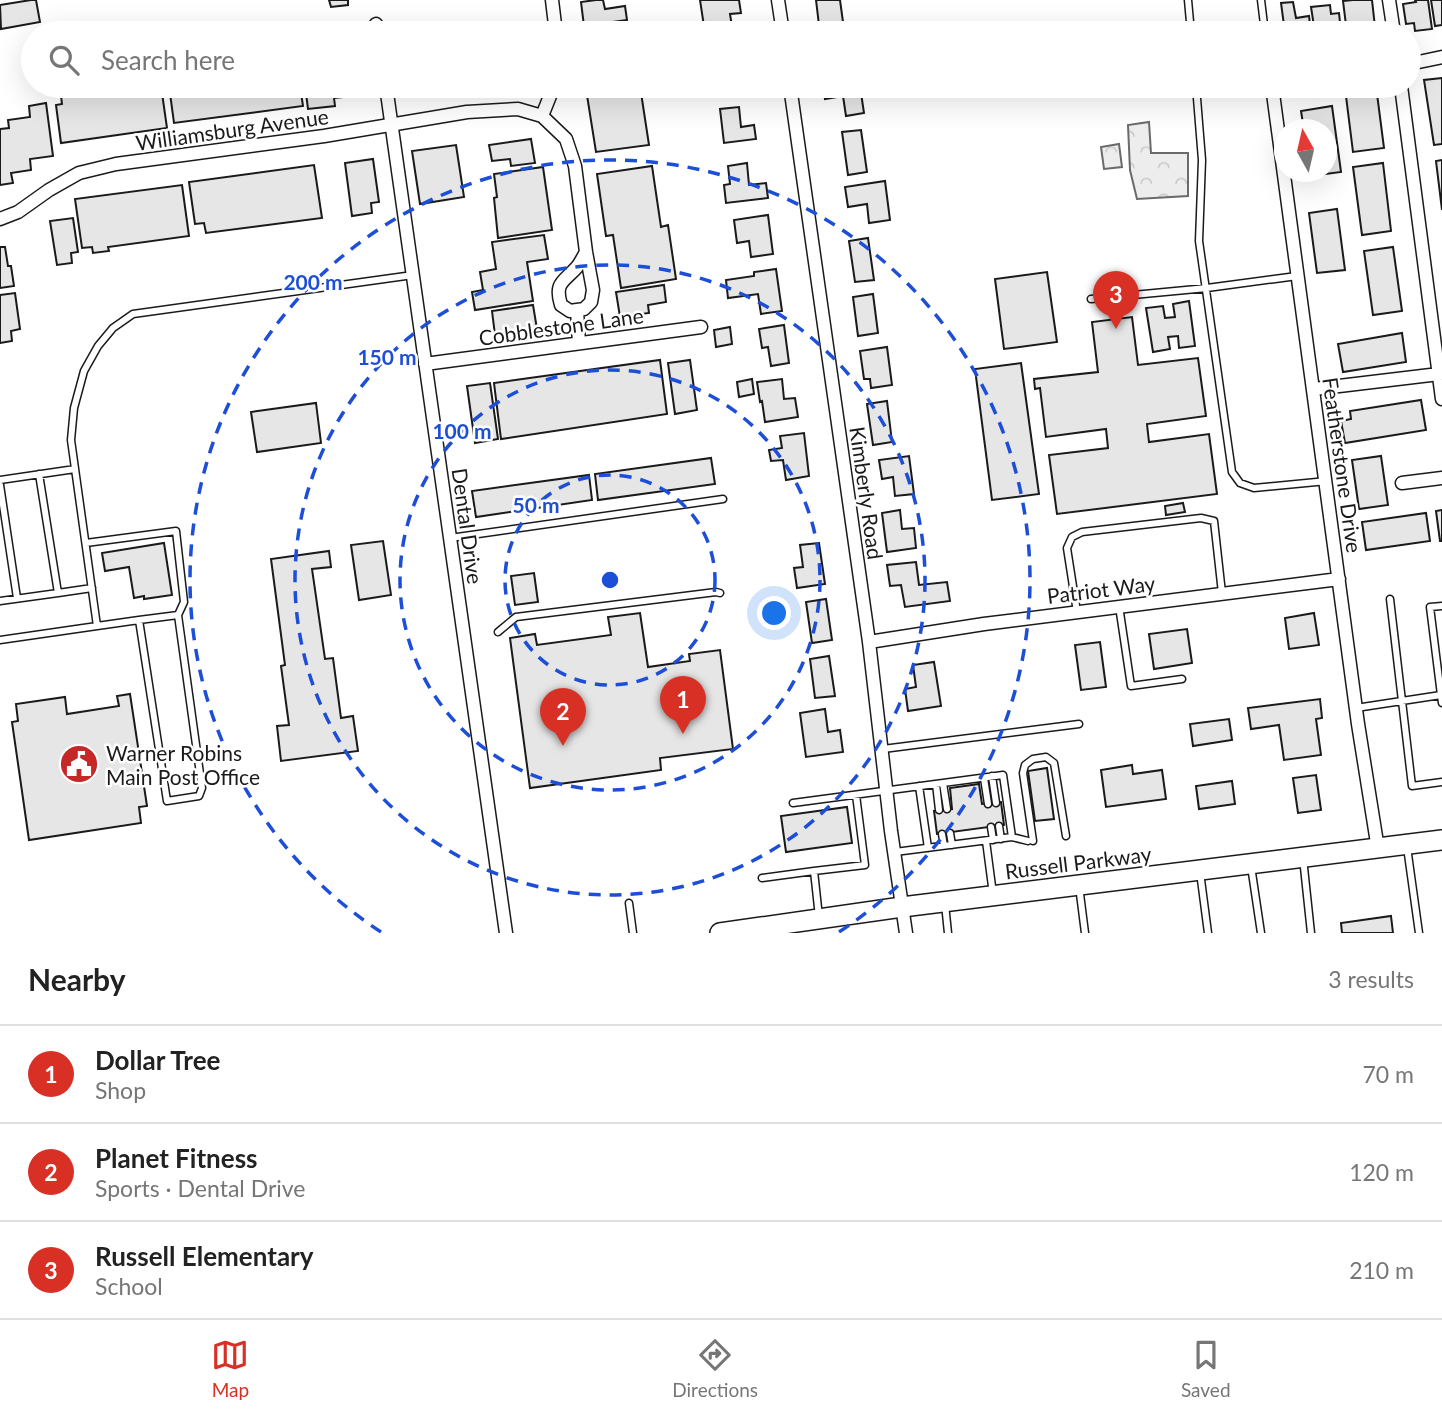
<!DOCTYPE html>
<meta charset="utf-8">
<style>
:root{--surface:#fff;--page:#f6f6f6;--text:#222;--muted:#767676;--line:#e0e0e0;--accent:#d93025}
body{margin:0;font-family:Lato,sans-serif;background:var(--page);color:var(--text)}
.compass{position:absolute;left:1274px;top:119px;width:63px;height:63px;border-radius:50%;background:var(--surface);box-shadow:0 7px 28px #0002;rotate:352deg}
.you{position:absolute;left:775px;top:614px;width:24px;height:24px;margin:-18px;border:5px solid #fff;border-radius:50%;background:#1a73e8;box-shadow:0 0 0 10px #1a73e833}
.badge{display:grid;place-items:center;width:46px;height:46px;border-radius:50%;background:var(--accent);color:#fff;font-size:23px;font-weight:700}
.pin{position:absolute;translate:-50% -58px;filter:drop-shadow(0 2px 4px #0008)}
.pin::after{content:'';position:absolute;top:37px;width:24px;height:21px;background:inherit;clip-path:polygon(0 0,100% 0,50% 100%)}
.list{margin:0;padding:0;list-style:none}
h2{display:flex;justify-content:space-between;align-items:center;height:91px;margin:0;padding:0 28px;font-size:30px}
h2 small{font-size:23px;font-weight:400;color:var(--muted)}
.list li{display:grid;grid-template-columns:46px 1fr auto;gap:21px;align-items:center;box-sizing:border-box;height:98px;padding:0 28px;border-top:2px solid var(--line)}
.list b{display:block;font-size:26px;white-space:nowrap}
.list p{margin:0;font-size:23px;white-space:nowrap;color:var(--muted)}
.list em{font-size:23px;font-style:normal;color:var(--muted)}
.icon{flex:none;width:38px;height:38px;fill:none;stroke:currentColor;stroke-width:2;stroke-linecap:round;stroke-linejoin:round}
.map{position:relative;flex:none;width:1442px;height:933px;overflow:hidden}
.search{position:absolute;background:var(--surface);box-shadow:0 7px 28px #0002;left:21px;right:21px;top:21px;height:77px;display:flex;align-items:center;gap:18px;box-sizing:border-box;padding:0 24px;border-radius:38px;color:var(--muted);font-size:26px}
.sheet{height:385px;background:var(--surface)}
nav{display:flex;justify-content:space-around;align-items:center;box-sizing:border-box;height:98px;border-top:2px solid var(--line);background:var(--surface);font-size:19px;color:var(--muted)}
nav a{display:grid;justify-items:center;gap:4px}
nav .on{color:var(--accent)}
.map>svg:first-child{display:block}
</style>
<div class="map">
<svg width="1442" height="933" viewBox="0 0 1442 933">
<defs>
<pattern id="park-crowns" width="20" height="18" patternUnits="userSpaceOnUse" patternTransform="scale(1.75)"><rect width="20" height="18" fill="#ededed"/><path d="M2 6a3 3 0 1 1 6 0M12 15a3 3 0 1 1 6 0" fill="none" stroke="#cbcbcb"/></pattern>
</defs>
<rect width="100%" height="100%" fill="#fff"/>
<!-- park -->
<path fill="url(#park-crowns)" stroke="#6a6a6a" stroke-width="2" d="M1149,122L1151,153H1188V196L1137,199L1130,170L1128,125Z
M1119,144L1122,167L1104,169L1101,147Z"/>
<!-- building -->
<path fill="#e6e6e6" stroke="#1a1a1a" stroke-width="2" d="M31,0H36L40,22L1,29L0,5Z
M329,0H348V5L331,7Z
M596,0H603L605,9L625,6L627,20L584,26L581,2Z
M700,0H739L741,13L730,14L733,33H705Z
M816,0H840L843,22L819,25Z
M1353,0H1372L1375,27L1365,28L1366,33H1347L1343,1Z
M1415,0H1428L1432,29L1415,31L1414,23L1406,24L1403,4L1416,2Z
M1431,0H1442V25L1435,26Z
M1293,2L1296,18L1309,16L1311,33H1285L1281,3Z
M1330,5L1331,14L1339,13L1341,32L1315,33L1311,7Z
M489,23L491,33H451L450,28Z
M640,23L641,33H583V32Z
M1442,78V144L1434,145L1424,80Z
M76,86H134V91L142,90V86H161L167,128L61,143L56,105L62,104L60,88Z
M169,86H300L303,106L174,123Z
M305,86H370L372,94L334,98L335,106L308,109Z
M591,86H640L649,145L596,152L586,89L592,88Z
M716,86H752V87L717,91Z
M823,86H860L864,113L846,116L843,96L825,99Z
M1360,86H1376L1384,148L1353,152L1345,88Z
M46,103L53,156L30,159L31,170L11,173L13,183L0,185V129L9,128L8,120L30,117L29,106Z
M1332,106L1341,172L1310,176V172H1326V130H1304L1301,111Z
M739,107L741,127L754,125L756,139L724,143L720,109Z
M861,130L867,172L848,175L842,132Z
M531,139L535,163L511,166L510,159L492,161L489,145Z
M456,145L464,197L420,204L412,151Z
M373,159L379,202L371,203L372,213L352,216L345,163Z
M1442,160V210L1436,161Z
M747,163L749,185L766,183L768,198L726,203L724,185L730,184L728,166Z
M1383,163L1391,231L1362,235L1353,167Z
M314,165L322,218L206,233L204,223L195,224L189,182Z
M652,166L661,227L668,225L676,279L621,288L613,235L606,236L597,174Z
M543,167L552,230L498,238L494,198L497,197L494,174Z
M885,181L890,220L869,223L867,204L848,207L845,187Z
M182,185L189,236L108,247L109,251L93,253L92,247L82,248L75,199Z
M1337,209L1345,270L1317,273L1309,213Z
M768,215L773,254L751,257L749,241L737,243L734,220Z
M73,218L78,252L71,253L72,263L57,265L50,221Z
M544,235L548,259L527,262L533,301L475,310L472,292L483,290L480,272L496,269L492,242Z
M868,238L874,280L855,282L849,241Z
M0,247H5L8,266H11L14,286L0,288Z
M1393,247L1402,311L1373,315L1364,251Z
M776,269L782,311L761,314L758,294L728,298L726,280L754,276V272Z
M1047,272L1057,342L1004,349L995,279Z
M664,285L666,302L648,305L649,313L620,317L616,292Z
M15,293L20,329L11,331L12,341L0,343V295Z
M873,294L878,333L858,336L853,297Z
M1189,301L1195,346L1179,348L1178,336L1168,337L1170,349L1153,352L1146,308L1163,306L1165,318L1175,317L1173,304Z
M533,305L537,329L495,335L492,311Z
M1132,317L1138,365L1198,358L1206,416L1147,424L1149,442L1209,434L1217,494L1057,514L1049,455L1108,448L1106,429L1046,437L1040,388L1035,389L1034,379L1098,372L1092,322Z
M784,325L789,363L771,366L768,347L762,348L759,329Z
M730,327L732,344L716,347L714,330Z
M1402,333L1406,362L1343,372L1338,344Z
M887,347L892,385L871,388L870,379H864L860,351Z
M660,360L667,414L501,439L494,383Z
M690,360L697,410L675,414L668,363Z
M1021,363L1039,494L992,500L975,369Z
M752,379L754,394L739,397L737,382Z
M782,379L784,399L795,398L798,417L765,422L762,401L760,402L757,382Z
M490,383L498,439L475,443L467,386Z
M1421,400L1426,430L1345,443L1341,421L1351,419L1350,411Z
M887,401L892,442L873,445L867,404Z
M316,403L321,443L257,452L251,412Z
M804,433L809,476L786,480L783,460L771,461L769,450L782,448L780,436Z
M909,456L914,494L895,496L893,477L882,479L879,460Z
M1381,456L1388,505L1359,509L1352,460Z
M711,458L715,484L598,500L595,474Z
M589,475L592,500L476,517L472,491Z
M1183,503L1185,512L1166,515L1165,506Z
M900,510L902,529L914,528L916,548L887,552L882,513Z
M1442,510V541H1440L1436,511Z
M1426,513L1430,541L1366,550L1362,522Z
M383,541L391,595L359,600L351,545Z
M164,543L172,595L144,599V596L134,598L129,567L105,571L102,553Z
M819,543L825,584L797,588L794,568L803,567L800,545Z
M329,551L331,567L312,569L325,659L333,658L341,718L353,716L358,751L281,761L277,726L289,725L281,666L285,665L271,559Z
M916,562L919,585L947,582L950,601L905,607L901,585L890,586L887,565Z
M534,573L538,602L515,605L511,576Z
M826,599L832,640L812,643L806,602Z
M640,613L648,667L690,661L689,654L720,650L733,749L660,758L661,770L530,788L510,638L535,634L537,645L611,635L608,617Z
M1314,613L1319,645L1289,649L1285,618Z
M1187,629L1192,663L1154,669L1149,634Z
M1100,642L1106,687L1081,690L1075,645Z
M829,656L835,696L815,698L810,659Z
M934,662L941,706L908,711L905,689L916,687L913,665Z
M130,694L147,806L139,807L141,823L29,840L12,722L18,721L16,704L65,697L67,714L119,706L117,696Z
M1320,699L1322,718L1316,719L1321,755L1284,760L1279,725L1251,729L1248,708Z
M825,709L828,732L840,730L843,752L806,757L800,713Z
M1229,719L1232,740L1193,746L1190,724Z
M1132,765L1133,774L1162,770L1166,799L1106,807L1101,770Z
M1047,768L1054,819L1035,821L1028,771Z
M1316,775L1321,810L1298,813L1293,778Z
M1232,781L1235,804L1199,809L1196,786Z
M979,784L982,804L1001,802L1004,825L937,834L934,811L952,809L950,788Z
M847,807L852,843L786,852L781,816Z
M1391,916L1393,933H1342L1341,923Z"/>
<g fill="none" stroke-linecap="round" stroke-linejoin="round">
<!-- lane casing -->
<g stroke="#1a1a1a" stroke-width="9">
<path id="lane" d="M1188,0L1191,33
M1261,0L1265,33
M1196,86L1202,160L1199,241L1232,472L1240,483L1254,488L1327,481
M1091,299L1207,288L1297,276
M0,480L75,469
M0,485L17,598
M450,538L723,499
M86,543L176,531L184,602L178,615
M58,593L92,588
M1390,599L1412,786L1442,782
M0,601L58,593L39,474
M1119,606L1131,686L1182,679
M1077,612L1067,548L1072,537L1082,532L1201,518L1214,521L1222,593
M139,620L178,615L202,788L199,796L167,801L139,620L97,626L71,440L74,408L84,371L98,346L113,328L133,314L413,275
M498,632L516,617L716,592L720,593
M0,640L97,626
M1441,695L1430,607L1442,606
M1356,708L1441,695L1442,703
M883,749L1079,724
M992,776L996,803
M984,778L988,804
M943,783L947,809
M936,784L939,810
M919,786L928,848
M793,803L1003,775L1012,837L895,852
M999,826L1001,839
M991,827L993,840
M950,833L952,845
M942,834L944,846
M1012,837L1028,841
M986,841L993,894
M1033,841L1023,773L1025,765L1033,759L1046,757L1054,763L1066,836
M1407,847L1419,933
M1303,858L1311,933
M1251,866L1261,933
M814,871L865,865L856,795
M1200,872L1208,933
M762,878L814,871L819,917
M1079,886L1085,933
M629,903L633,933
M945,904L948,933"/>
</g>
<!-- street casing -->
<g stroke="#1a1a1a" stroke-width="15">
<path id="street" d="M552,0L556,33
M778,0L783,33
M1389,0L1394,33
M376,24L378,33
M1409,64L1442,57
M386,86L506,933
M790,86L869,642L891,831L906,933
M1272,86L1358,724L1378,849
M1401,86L1442,399
M542,116L554,86
M0,219L18,212L49,190L79,173L116,164L324,136L467,112L518,109L542,116L566,139L575,166L586,252L593,290L591,302L584,309L570,311L561,305C554,282 564,282 577,267C581,262 583,257 586,252
M577,310L579,343
M425,364L701,327
M1314,389L1439,374
M1402,483L1442,478
M869,642L984,624L1339,579"/>
</g>
<!-- primary casing -->
<g stroke="#1a1a1a" stroke-width="22">
<path id="primary" d="M720,933L902,907L1442,840"/>
</g>
<!-- lane -->
<use href="#lane" stroke="#fff" stroke-width="6"/>
<!-- street -->
<use href="#street" stroke="#fff" stroke-width="12"/>
<!-- primary -->
<use href="#primary" stroke="#fff" stroke-width="19"/>
</g>
<!-- distance rings -->
<g fill="none" stroke="#1d4ed8" stroke-width="3.5" stroke-dasharray="12 9">
<circle cx="610" cy="580" r="105"/>
<circle cx="610" cy="580" r="210"/>
<circle cx="610" cy="580" r="315"/>
<path d="M381 932A420 420 0 1 1 839 932"/>
</g>
<!-- icons -->
<defs>
<g id="civic-disc" transform="scale(2.0125)"><circle r="9.5" fill="#c62828" stroke="#fff"/><path d="M-.6-6.5H3V-4.5H.6V-3L4-1V1h2V6H-6V1h2V-1L-.6-3ZM-1.2 2.5V6h2.4V2.5Z" fill="#fff"/></g>
</defs>
<g fill-rule="evenodd">
<use href="#civic-disc" x="79" y="764"/>
</g>
<g text-anchor="middle" dominant-baseline="central" stroke-width="5" stroke-linejoin="round" paint-order="stroke">
<!-- street labels -->
<g font-size="21" fill="#1a1a1a" stroke="#fff">
<text transform="translate(232 129) rotate(-8)">Williamsburg Avenue</text>
<text transform="translate(561 326) rotate(-8)">Cobblestone Lane</text>
<text transform="translate(1343 465) rotate(82)">Featherstone Drive</text>
<text transform="translate(867 493) rotate(82)">Kimberly Road</text>
<text transform="translate(468 526) rotate(82)">Dental Drive</text>
<text transform="translate(1101 589) rotate(-7)">Patriot Way</text>
<text transform="translate(1078 862) rotate(-7)">Russell Parkway</text>
</g>
<!-- poi labels -->
<g font-size="21" fill="#1a1a1a" stroke="#fff" text-anchor="start">
<text x="106" y="752">Warner Robins<tspan x="106" dy="24">Main Post Office</tspan></text>
</g>
</g>
<circle cx="610" cy="580" r="10" fill="#1d4ed8" stroke="#fff" stroke-width="3.5"/>
<g font-size="21" text-anchor="middle" font-weight="bold" fill="#1d4ed8" stroke="#fff" stroke-width="5" stroke-linejoin="round" paint-order="stroke">
<text x="313" y="290">200 m</text>
<text x="387" y="365">150 m</text>
<text x="462" y="439">100 m</text>
<text x="536" y="513">50 m</text>
</g>
</svg>
<svg class="compass" viewBox="-18 -18 36 36"><path d="M0-13l5 13h-10z" fill="#e53935"/><path d="M0 13l5-13h-10z" fill="#767676"/></svg>
<div class="you"></div>
<div class="pin badge" style="left:683px;top:734px">1</div>
<div class="pin badge" style="left:563px;top:746px">2</div>
<div class="pin badge" style="left:1116px;top:329px">3</div>
<div class="search"><svg class="icon" aria-label="search" viewBox="0 0 24 24"><circle cx="10" cy="10" r="6"/><path d="M15 15l6 6"/></svg>Search here</div>
</div>
<section class="sheet">
<h2>Nearby<small>3 results</small></h2>
<ul class="list">
<li><span class="badge">1</span><div><b>Dollar Tree</b><p>Shop</p></div><em>70 m</em></li>
<li><span class="badge">2</span><div><b>Planet Fitness</b><p>Sports · Dental Drive</p></div><em>120 m</em></li>
<li><span class="badge">3</span><div><b>Russell Elementary</b><p>School</p></div><em>210 m</em></li>
</ul>
</section>
<nav>
<a class="on"><svg class="icon" aria-label="map" viewBox="0 0 24 24"><path d="M3 6l6-2 6 2 6-2v14l-6 2-6-2-6 2zM9 4v14M15 6v14"/></svg>Map</a>
<a><svg class="icon" aria-label="directions" viewBox="0 0 24 24"><path d="M12 3l9 9-9 9-9-9zM9 14v-3h6M13 9l2 2-2 2"/></svg>Directions</a>
<a><svg class="icon" aria-label="saved" viewBox="0 0 24 24"><path d="M7 4h10v16l-5-4-5 4z"/></svg>Saved</a>
</nav>
